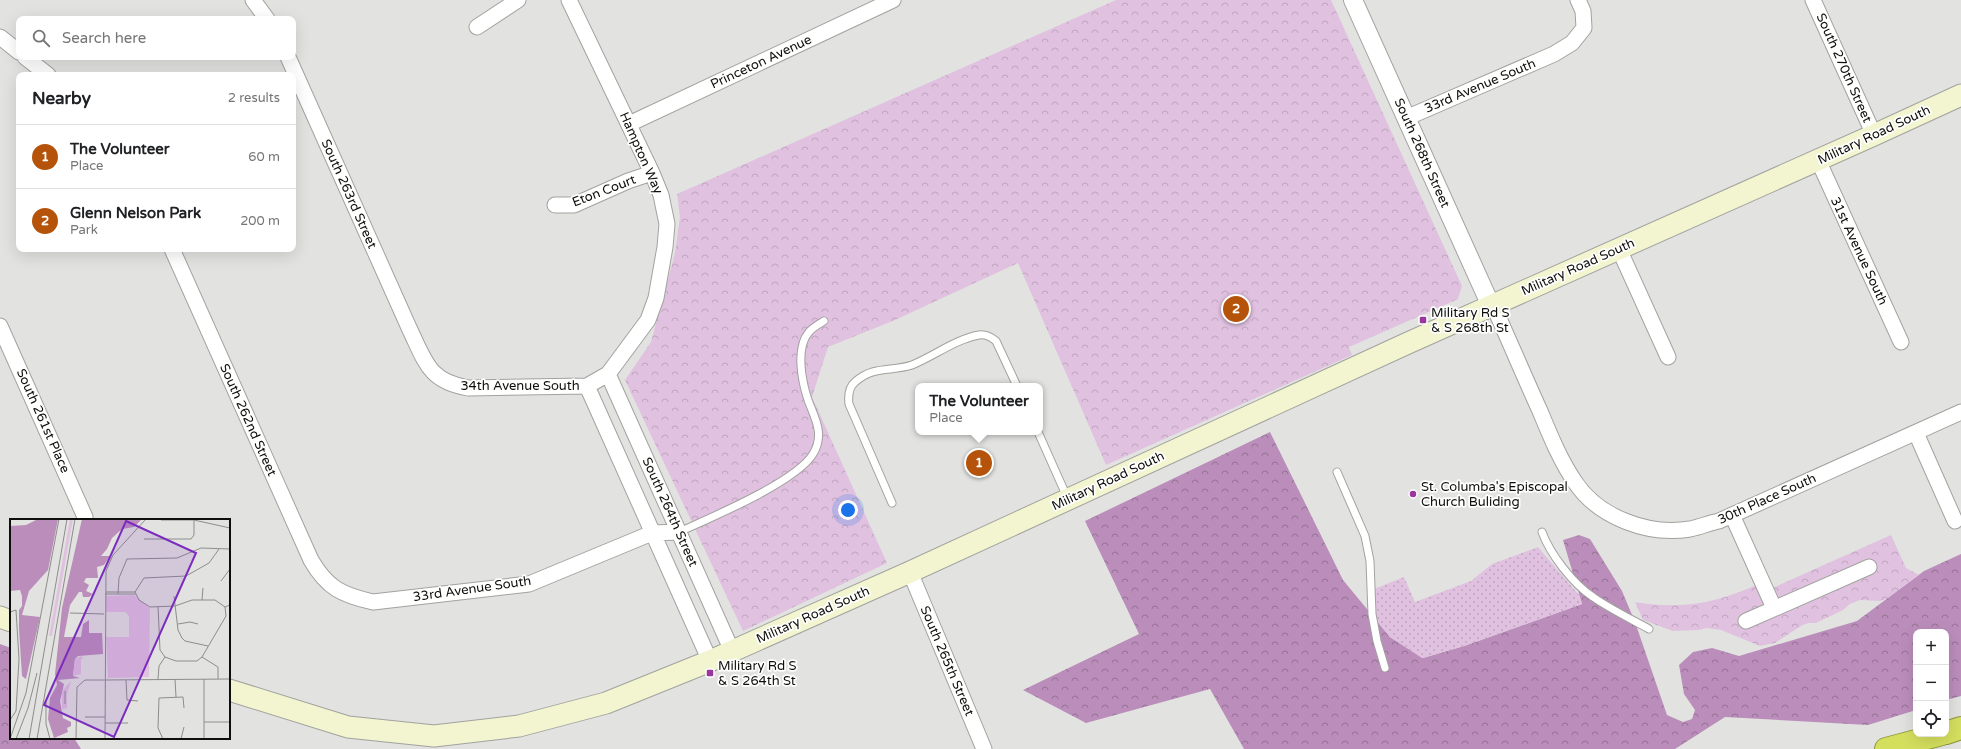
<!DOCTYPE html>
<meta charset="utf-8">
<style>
:root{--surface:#fff;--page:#f2f2f2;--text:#202124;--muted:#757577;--line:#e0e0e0;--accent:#b45309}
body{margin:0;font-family:"Varela Round",sans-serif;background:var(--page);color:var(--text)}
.controls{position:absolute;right:12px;bottom:12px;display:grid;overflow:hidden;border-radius:8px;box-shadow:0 4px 16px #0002}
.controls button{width:36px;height:36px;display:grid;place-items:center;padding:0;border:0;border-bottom:1px solid var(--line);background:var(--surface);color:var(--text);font:20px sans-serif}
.you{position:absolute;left:848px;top:510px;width:14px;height:14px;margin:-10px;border:3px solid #fff;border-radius:50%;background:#1a73e8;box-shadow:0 0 0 6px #1a73e833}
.badge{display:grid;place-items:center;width:26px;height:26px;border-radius:50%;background:var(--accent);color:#fff;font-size:13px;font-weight:700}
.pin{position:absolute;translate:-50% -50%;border:2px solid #fff;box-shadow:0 1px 4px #0006}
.popup{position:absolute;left:915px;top:383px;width:128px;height:52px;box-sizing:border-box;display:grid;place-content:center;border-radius:8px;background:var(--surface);filter:drop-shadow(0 1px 3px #0005);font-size:13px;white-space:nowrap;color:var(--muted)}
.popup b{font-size:15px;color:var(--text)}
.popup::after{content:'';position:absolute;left:50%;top:100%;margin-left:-8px;border:8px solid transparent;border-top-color:var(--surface)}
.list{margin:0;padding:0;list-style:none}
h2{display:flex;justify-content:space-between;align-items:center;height:52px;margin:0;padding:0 16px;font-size:17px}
h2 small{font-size:13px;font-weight:400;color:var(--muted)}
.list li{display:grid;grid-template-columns:26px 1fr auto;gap:12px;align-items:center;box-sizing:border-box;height:64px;padding:0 16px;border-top:1px solid var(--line)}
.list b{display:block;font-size:15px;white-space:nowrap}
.list p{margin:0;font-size:13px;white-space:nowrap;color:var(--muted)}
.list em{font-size:13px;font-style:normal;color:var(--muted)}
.icon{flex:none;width:22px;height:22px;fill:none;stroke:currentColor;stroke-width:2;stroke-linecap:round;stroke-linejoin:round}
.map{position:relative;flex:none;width:1961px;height:749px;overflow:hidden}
.search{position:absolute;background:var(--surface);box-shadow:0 4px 16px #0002;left:16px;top:16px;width:280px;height:44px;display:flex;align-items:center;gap:10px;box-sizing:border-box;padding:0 14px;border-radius:8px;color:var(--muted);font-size:15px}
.panel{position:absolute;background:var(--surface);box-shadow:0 4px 16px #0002;left:16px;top:72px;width:280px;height:180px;border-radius:8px}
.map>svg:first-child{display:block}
</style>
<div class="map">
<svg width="1961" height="749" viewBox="0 0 1961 749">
<defs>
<pattern id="forest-crowns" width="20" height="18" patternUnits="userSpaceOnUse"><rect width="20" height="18" fill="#bb8dbb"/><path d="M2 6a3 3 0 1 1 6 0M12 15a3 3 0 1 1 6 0" fill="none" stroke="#967296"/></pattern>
<pattern id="park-crowns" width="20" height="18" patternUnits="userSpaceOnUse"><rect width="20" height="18" fill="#e0c1e0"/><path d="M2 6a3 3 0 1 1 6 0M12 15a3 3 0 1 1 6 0" fill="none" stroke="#bfa5bf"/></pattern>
<pattern id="garden-dots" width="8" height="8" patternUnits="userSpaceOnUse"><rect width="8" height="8" fill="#e0c1e0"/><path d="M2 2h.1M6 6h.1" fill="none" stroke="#bfa5bf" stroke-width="1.8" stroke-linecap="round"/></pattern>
</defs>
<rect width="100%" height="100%" fill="#e2e3e0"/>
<!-- forest -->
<path fill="url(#forest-crowns)" d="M1270,432L1343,580L1390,637L1423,658L1464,646L1582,604L1563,540L1579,535L1590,539L1622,591L1635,622L1667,715L1683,722L1692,719L1695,710L1684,694L1679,665L1693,652L1712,648L1739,656L1857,621L1924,571L1961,554V696L1946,700V632H1916V710L1868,725L1725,717L1675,749H1244L1210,689L1086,723L1023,690L1139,634L1085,521Z
M0,644L11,648V738H74L81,749H0Z"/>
<!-- park -->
<path fill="url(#park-crowns)" d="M1116,0H1331L1462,286L1458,299L1349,347L1352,355L1106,465L1018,263L895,320L828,347L812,397L887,563L743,631L625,380L651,342L675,253L680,217L677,194Z
M1891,535L1906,568L1919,575L1886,599L1880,601L1860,600L1850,604L1843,610L1816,623H1808L1801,626L1775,643L1760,646L1721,630L1706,628L1699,630L1673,631L1643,620L1635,602C1684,610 1718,603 1763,582L1766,591Z"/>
<!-- garden -->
<path fill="url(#garden-dots)" d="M1538,547L1579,595L1582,604L1464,646L1422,658L1390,637L1376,620L1374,589L1404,577L1415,602L1471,581L1492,564Z"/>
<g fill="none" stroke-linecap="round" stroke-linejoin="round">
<!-- service casing -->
<g stroke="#a2a29f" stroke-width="9">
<path id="service" d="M1038,432L1067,497
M1337,472L1365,536L1370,561L1372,614L1377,641L1385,668
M892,503L849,404C848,396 848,388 855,382C874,365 891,372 912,365C934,356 956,339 979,335C986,334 991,337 996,341L1017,386
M679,532C710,518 796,482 813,454C825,434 815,419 808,400C802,382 795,348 809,332C813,327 819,324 824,321
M1542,532C1550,554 1573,584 1593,597C1610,609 1631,619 1649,629"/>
</g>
<!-- minor casing -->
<g stroke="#a2a29f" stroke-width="17">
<path id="minor" d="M253,0L267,19
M1813,0L1874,135
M477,27L518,0
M0,37L19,52
M25,57L48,75
M288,57L410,330C426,363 429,381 468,388L587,386L608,374L648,320L656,298L665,247L667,224L661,195L652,173L569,0
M1406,118L1554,54L1572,43L1584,28L1583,11L1578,0
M629,124L893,0
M1818,160L1901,342
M555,205H574L628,181L652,173
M172,249L311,560C327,588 342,595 373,602L529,584L652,533L679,532
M1619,249L1668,357
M1493,305C1509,340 1524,376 1540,411C1550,435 1560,460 1575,482C1598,517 1648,536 1690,529C1700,527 1709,523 1719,521L1961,412
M0,326L85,517
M608,374L732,651
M587,386L710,661
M1916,433L1955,521
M1732,515L1774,608
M910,572L984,749
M1746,621L1869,567"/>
</g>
<!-- tertiary casing -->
<g stroke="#a2a29f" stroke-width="20">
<path id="tertiary" d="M1353,0L1491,306"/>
</g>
<!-- secondary casing -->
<g stroke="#a2a29f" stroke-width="23">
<path id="secondary" d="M0,617L11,621
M229,690L348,727L434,736L519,726L606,703L710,661L910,572L1408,343L1874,135L1961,95"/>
</g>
<!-- motorway casing -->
<g stroke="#8f9642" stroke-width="24">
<path id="motorway" d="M1946,733L1961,728
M1886,749L1942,734"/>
</g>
<!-- service -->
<use href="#service" stroke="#fff" stroke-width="7"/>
<!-- minor -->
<use href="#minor" stroke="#fff" stroke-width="15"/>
<!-- tertiary -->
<use href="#tertiary" stroke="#fff" stroke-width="18"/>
<!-- secondary -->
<use href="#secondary" stroke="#f2f5cf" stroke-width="21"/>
<!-- motorway -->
<use href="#motorway" stroke="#d4df5e" stroke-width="22"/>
</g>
<!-- markers -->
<g fill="#99379d" stroke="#fffffe" stroke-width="1.5">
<rect x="1419" y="316" width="8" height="8" rx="2"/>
<circle cx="1413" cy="494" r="4"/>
<rect x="706" y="669" width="8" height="8" rx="2"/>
</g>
<g text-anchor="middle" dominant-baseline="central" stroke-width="3.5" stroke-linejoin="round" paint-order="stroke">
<!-- street labels -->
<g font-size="13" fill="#0e0e0d" stroke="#fffffe">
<text transform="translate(761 62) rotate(-25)">Princeton Avenue</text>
<text transform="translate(1844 68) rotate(66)">South 270th Street</text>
<text transform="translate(1480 86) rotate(-23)">33rd Avenue South</text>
<text transform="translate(1874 135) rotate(-25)">Military Road South</text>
<text transform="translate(641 153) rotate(66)">Hampton Way</text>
<text transform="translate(1422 153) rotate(66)">South 268th Street</text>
<text transform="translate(604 191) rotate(-21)">Eton Court</text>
<text transform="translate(349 194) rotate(66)">South 263rd Street</text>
<text transform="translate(1859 251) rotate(65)">31st Avenue South</text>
<text transform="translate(1578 267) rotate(-24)">Military Road South</text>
<text x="520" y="386">34th Avenue South</text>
<text transform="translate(248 420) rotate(66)">South 262nd Street</text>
<text transform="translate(43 421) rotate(66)">South 261st Place</text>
<text transform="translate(1108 481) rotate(-25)">Military Road South</text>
<text transform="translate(1767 499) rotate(-24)">30th Place South</text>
<text transform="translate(670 512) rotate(66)">South 264th Street</text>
<text transform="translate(472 589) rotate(-8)">33rd Avenue South</text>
<text transform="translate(813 615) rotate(-24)">Military Road South</text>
<text transform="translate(947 661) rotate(67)">South 265th Street</text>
</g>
<!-- poi labels -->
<g font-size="13" fill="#0e0e0d" stroke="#fffffe" text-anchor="start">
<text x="1431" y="313">Military Rd S<tspan x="1431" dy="15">&amp; S 268th St</tspan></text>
<text x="1421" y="487">St. Columba's Episcopal<tspan x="1421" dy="15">Church Buliding</tspan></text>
<text x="718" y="666">Military Rd S<tspan x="718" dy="15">&amp; S 264th St</tspan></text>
</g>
</g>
<!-- overview -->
<g transform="translate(10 519)">
<rect width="220" height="220" fill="#e2e3e0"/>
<path d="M60,0H63L42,117H39Z" fill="#e0c1e0"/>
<path d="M28,0H48L38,51L19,72L12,96L30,98L16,160L12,157L9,110V91L12,87V77L10,71L0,72V7L16,6ZM72,0L131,1L124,8L112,10L102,19L97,30L91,37H100L94,46L87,48L88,59H76L74,63L79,66L76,72L83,75L79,78H73L72,73H69L60,86L54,118H71L73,105L79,101V114H92L93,135L68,137L65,140L63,157L70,159L48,161L54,165L50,182L53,199L61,203V207L57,209L58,213L44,219L38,200L40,179L47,166L45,155L52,89Z" fill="#bb8dbb"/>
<path d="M124,76L140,89L139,158L98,159L96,118H119V97L115,93H96V77ZM61,162L57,175V189L52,190V172Z" fill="#e0c1e0"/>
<path d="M71,137L73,138L71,141V155L63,157L65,140Z" fill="#e0c1e0"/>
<path fill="none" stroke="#8d8e8c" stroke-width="1" d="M151,1H184L220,9M134,20H181L184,16V1M211,62L220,50M96,73H125M125,73L129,81L140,88L165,87L182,81H205L215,88L220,86M125,73L134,59L176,57L199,44L209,30M95,75H126M108,75L109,59L117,40L167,39L191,29L220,30M164,77L168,111L172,119L175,122L198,127M192,81L193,69M148,87L150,131L155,138L166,142H187L192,138L216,97L215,88M0,93L6,91L9,140L6,192L0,201M60,94L94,95M168,105L180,103L188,105M192,138L208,148V160M148,160L149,147L155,138M165,160L166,178M194,160V220M96,161L220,160M116,161L117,181L128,182M55,172V185M36,183V205L40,220M75,198H95M194,203H220M95,204H118M0,220L16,174L49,0M6,220L18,189L27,154M19,220L57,0M27,220L65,0M66,220L67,168L75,161H95M95,220L96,52L103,36L136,0M153,220L148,209L149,179L173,178L174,189M171,220L174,208"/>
<path fill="#7b2cbf" fill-opacity="0.15" stroke="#7b2cbf" stroke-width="2" d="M116,2L186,34L104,218L34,186Z"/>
<rect width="220" height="220" fill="none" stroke="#0e0e0d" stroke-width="2"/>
</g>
</svg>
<div class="controls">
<button>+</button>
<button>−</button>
<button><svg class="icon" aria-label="locate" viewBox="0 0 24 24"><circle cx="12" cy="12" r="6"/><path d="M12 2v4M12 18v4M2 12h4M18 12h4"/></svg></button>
</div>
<div class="you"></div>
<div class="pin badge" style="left:979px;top:463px">1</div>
<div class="popup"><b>The Volunteer</b>Place</div>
<div class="pin badge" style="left:1236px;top:309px">2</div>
<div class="search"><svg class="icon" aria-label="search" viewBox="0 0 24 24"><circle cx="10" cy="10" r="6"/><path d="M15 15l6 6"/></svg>Search here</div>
<section class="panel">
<h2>Nearby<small>2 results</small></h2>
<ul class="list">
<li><span class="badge">1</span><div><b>The Volunteer</b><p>Place</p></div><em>60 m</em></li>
<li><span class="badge">2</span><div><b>Glenn Nelson Park</b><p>Park</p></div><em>200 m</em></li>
</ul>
</section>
</div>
